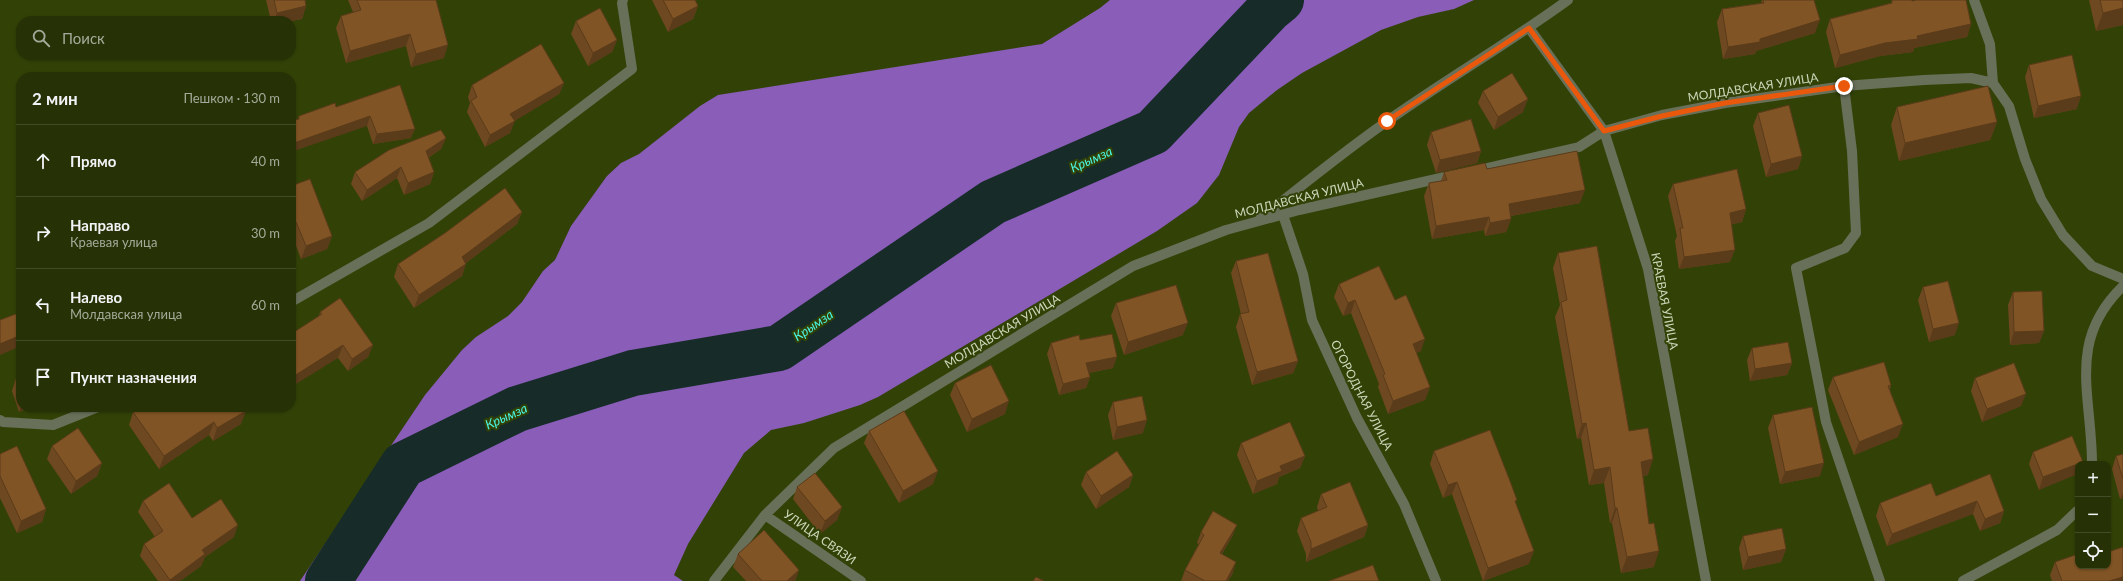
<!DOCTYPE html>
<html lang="ru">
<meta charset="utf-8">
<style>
:root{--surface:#263205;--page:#323e13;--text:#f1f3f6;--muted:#a4aa9a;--line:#424d27}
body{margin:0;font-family:Lato,sans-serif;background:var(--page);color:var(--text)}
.controls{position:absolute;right:12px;bottom:12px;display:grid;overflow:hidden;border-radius:8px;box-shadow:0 1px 3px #0004}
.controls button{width:36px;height:36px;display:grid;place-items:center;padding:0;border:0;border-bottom:1px solid var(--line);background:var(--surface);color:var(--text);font:20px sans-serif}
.stop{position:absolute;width:12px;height:12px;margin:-9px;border:3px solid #ea580c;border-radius:50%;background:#fff}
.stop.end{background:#ea580c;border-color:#fff;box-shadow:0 1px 4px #0008}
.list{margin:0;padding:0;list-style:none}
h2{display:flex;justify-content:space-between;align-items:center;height:52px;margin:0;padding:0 16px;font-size:17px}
h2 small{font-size:13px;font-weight:400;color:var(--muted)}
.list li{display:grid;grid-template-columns:26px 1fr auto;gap:12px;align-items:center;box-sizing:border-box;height:72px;padding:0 16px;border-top:1px solid var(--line)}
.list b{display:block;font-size:15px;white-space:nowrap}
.list p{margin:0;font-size:13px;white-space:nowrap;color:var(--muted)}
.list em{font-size:13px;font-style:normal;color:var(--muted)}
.icon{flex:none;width:22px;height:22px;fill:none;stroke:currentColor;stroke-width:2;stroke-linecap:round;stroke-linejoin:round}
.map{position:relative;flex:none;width:2123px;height:581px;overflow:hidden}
.search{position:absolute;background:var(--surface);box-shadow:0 1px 3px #0004;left:16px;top:16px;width:280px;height:44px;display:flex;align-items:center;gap:10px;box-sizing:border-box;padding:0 14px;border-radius:16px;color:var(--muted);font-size:15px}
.panel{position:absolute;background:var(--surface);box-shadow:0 1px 3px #0004;left:16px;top:72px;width:280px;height:340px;border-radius:16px}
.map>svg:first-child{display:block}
</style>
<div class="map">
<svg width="2123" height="581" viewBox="0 0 2123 581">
<rect width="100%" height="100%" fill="#324207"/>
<!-- forest -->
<path fill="#895db8" d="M1110,0H1474L1454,9L1418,17L1381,30L1302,73L1277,90L1249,113L1239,127L1219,175L1197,203L1157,231L878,397L860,405L804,423L771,430L744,453L688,544L674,575L683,581H300L425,395L462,350L476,337L508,316L522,302L543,271L555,260L571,226L607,176L621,163L639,154L700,106L718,95L1042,44L1100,8Z"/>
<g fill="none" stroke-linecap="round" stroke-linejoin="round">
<!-- river -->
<path stroke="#172c29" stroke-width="46" d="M328,581L403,465L517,409L633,373L779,348L993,202L1153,132L1270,9L1281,0"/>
<!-- minor -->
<path stroke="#687059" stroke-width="10" d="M1974,0L1990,44L1993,83L2009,106L2025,159L2041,199L2063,235L2092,266L2123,279
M1529,28L1604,131L1648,269L1706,581
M1844,86L1852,151L1856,233L1845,248L1796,268L1826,422L1880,581
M1474,171L1579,147L1604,131L1662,115L1725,103L1844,86L1924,80L1971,78L1993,83
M1283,215L1303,274L1312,320L1357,418L1404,504L1436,581
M1260,219C1301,186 1342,153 1386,122C1445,80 1509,43 1568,0
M291,302L429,223L632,69L622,3L623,0
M0,420L3,422L53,425L98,407
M2092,464C2092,395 2066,341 2123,286
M765,515L861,581
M714,581L765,515L834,448L1133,266L1226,230L1299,210L1454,175
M1963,581L2057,530L2078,510"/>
</g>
<!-- wall -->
<path fill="#6e4820" d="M266,0H305L306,6L302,19L291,21H271Z
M348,0H436L444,58L411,67L406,46L346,63L336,28L341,16L353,12Z
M652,0H695L698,6L693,19L668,32Z
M1762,0H1814L1815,33L1756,51L1755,54L1723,59L1717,22L1722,9L1761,3Z
M1892,0L1912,1L1971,24L1967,37L1914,48L1913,52L1880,56L1835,68L1826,32L1830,19L1891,3Z
M2089,0H2123V25L2096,31Z
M576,21L617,40L612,52L588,66L571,34Z
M2029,65L2077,109L2034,118L2025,77Z
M564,83L559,94L514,121L510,133L485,147L467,112L470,103L468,97L472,85Z
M400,85L411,138L373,144L367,126L297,120L299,116L336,107Z
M1483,91L1523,112L1494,130L1478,103Z
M1897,107L1997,122L1990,140L1899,161L1891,125Z
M1758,113L1802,156L1798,169L1766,177L1753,126Z
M1431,132L1481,151L1477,163L1436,173L1427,145Z
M446,138L441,149L428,158L434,172L430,184L404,195L397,178L362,201L351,184L355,172Z
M1487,169L1580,203L1511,216V219L1506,232L1485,236L1484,230L1432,239L1424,196L1429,183L1441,181L1444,172Z
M1673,184L1746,209L1742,222L1732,224L1730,262L1679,269L1675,241L1677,236L1668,196Z
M291,186L332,236L327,249L301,259L292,235Z
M522,212L517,224L466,263L462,276L414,308L394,277L398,264Z
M1558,253L1629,431L1648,475L1643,476L1654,567L1621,573L1612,523H1610L1604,483L1589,485L1581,438L1577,439L1555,317L1560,305L1553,268Z
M1236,261L1298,361L1293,373L1252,385L1236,327L1240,314H1241L1231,273Z
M1339,284L1395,300L1421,351L1416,353L1430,387L1425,400L1388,414L1378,387L1379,384L1351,313L1343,316L1334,297Z
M1923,287L1955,335L1929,342L1918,300Z
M2013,292L2044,331L2039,343L2010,345L2008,305Z
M1116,303L1183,335L1124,355L1111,316Z
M320,312L373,345L368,357L348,371L338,358L319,316Z
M1080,340L1113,368L1089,373L1090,377L1086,388L1059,395L1047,354L1051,343Z
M1752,348L1792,363L1787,375L1750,381L1747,360Z
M21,377V407L19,412L12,391L16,378Z
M1833,377L1891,385L1890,389L1898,437L1854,455L1828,390Z
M1975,378L2021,406L1982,422L1971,391Z
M955,383L1005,414L967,432L950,395Z
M1113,402L1143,433L1113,440L1108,415Z
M133,412L241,424L213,441L209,435L159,469L129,425Z
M1773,415L1820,476L1780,484L1768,428Z
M869,431L933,484L899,503L864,443Z
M1241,443L1305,456L1300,468L1279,477L1277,484L1253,494L1237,455Z
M52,446L102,463L97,476L71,494L47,459Z
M1434,451L1529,564L1483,581L1452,494L1443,498L1430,464Z
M2033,452L2083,462L2082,464H2078L2039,490L2029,464Z
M0,454L46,509L42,522L17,533L0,498Z
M2123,454V498L2120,499L2112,469L2116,456Z
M1086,472L1133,475L1129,487L1096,509L1081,485Z
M1990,474L2004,511L2000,523L1980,531L1973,514L1887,546L1876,516L1880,503L1936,496Z
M797,487L842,507L837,520L820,534L793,499Z
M1321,494L1368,525L1364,537L1306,562V554L1297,531L1301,518L1318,511L1317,507Z
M143,501L192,518L234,537L205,557L201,566L180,581H158L140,556L144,544L155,537L138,512Z
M1201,532L1233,535L1222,554L1233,573L1228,581H1181L1185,570L1199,544L1197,543Z
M1743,536L1786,549L1781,562L1743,570L1739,548Z
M738,554L799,570L795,581H746L733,567Z
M2055,562L2123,581H2052L2050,575Z"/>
<!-- shaded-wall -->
<path fill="#5a3b1a" d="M306,6L302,19L291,21H274L277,13Z
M698,6L693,19L668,32L673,19Z
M2123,8V25L2096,31L2103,13Z
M1820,20L1815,33L1756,51L1755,54L1723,59L1728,47L1760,39Z
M1971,24L1967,37L1914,48L1913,52L1880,56L1835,68L1840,55L1885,43Z
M410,34L406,46L346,63L350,51Z
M617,40L612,52L588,66L593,53Z
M448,45L444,58L411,67L416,54Z
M564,83L559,94L508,125L515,121L510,133L485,147L490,135L510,114Z
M2081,96L2077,109L2034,118L2038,106Z
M1528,99L1523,112L1494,130L1498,117Z
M370,116L367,126L291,152V144Z
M1997,122L1990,140L1899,161L1905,143Z
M415,129L411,138L373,144L377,134Z
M446,138L441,149L421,162L426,151Z
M1481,151L1477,163L1436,173L1440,160Z
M1802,156L1798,169L1766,177L1771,164Z
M401,167L397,178L362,201L367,190Z
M434,172L430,184L404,195L408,183Z
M1585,190L1580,203L1504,217L1509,204Z
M1746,209L1742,222L1726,226L1730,213Z
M522,212L517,224L462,266L466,264L462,276L414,308L419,295L462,257Z
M1489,217L1484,230L1432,239L1436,226Z
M1511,219L1506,232L1485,236L1490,223Z
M296,222L292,235H291V225Z
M332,236L327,249L301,259L306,246Z
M1735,250L1730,262L1679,269L1684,257Z
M1355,300L1351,313L1343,316L1348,303Z
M1188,323L1183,335L1124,355L1128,342Z
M1959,323L1955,335L1929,342L1933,329Z
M2044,331L2039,343L2010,345L2014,332Z
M21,335V346L0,355V344Z
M1425,339L1421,351L1408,357L1413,344Z
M343,345L338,358L291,387V378Z
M373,345L368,357L348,371L352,359Z
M1117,357L1113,368L1082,374L1086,363Z
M1298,361L1293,373L1252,385L1257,372Z
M1792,363L1787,375L1750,381L1755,369Z
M1090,377L1086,388L1059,395L1063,384Z
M1430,387L1425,400L1388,414L1393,401Z
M2026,394L2021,406L1982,422L1987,409Z
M1009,401L1005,414L967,432L972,419Z
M21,406V407H33L19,412Z
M246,411L241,424L213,441L217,428Z
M1147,420L1143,433L1113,440L1117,427Z
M214,422L209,435L159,469L164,456Z
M1586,423L1581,438L1577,439L1582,424Z
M1903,424L1898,437L1854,455L1859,442Z
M1305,456L1300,468L1279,477L1277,484L1253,494L1257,481L1280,466Z
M1653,459L1648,475L1635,477L1641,462Z
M2083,462L2082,464H2078V474L2039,490L2043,477Z
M102,463L97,476L71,494L76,481Z
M1824,463L1820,476L1780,484L1785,472Z
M1610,467L1604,483L1589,485L1594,470Z
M938,471L933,484L899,503L903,491Z
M1133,475L1129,487L1096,509L1101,496Z
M1457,482L1452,494L1443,498L1448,485Z
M2123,492V498L2120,499Z
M1977,501L1973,514L1887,546L1892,534Z
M842,507L837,520L820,534L825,521Z
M1615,508H1617L1612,523H1610Z
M46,509L42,522L17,533L21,521Z
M2004,511L2000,523L1980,531L1985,519Z
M238,525L234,537L205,557L201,566L180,581H169L202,550Z
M1237,525L1233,535L1216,564L1220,553Z
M1368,525L1364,537L1306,562L1311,549Z
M1786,549L1781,562L1743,570L1748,557Z
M1534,551L1529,564L1483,581L1488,568Z
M1659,551L1654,567L1621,573L1627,557Z
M1236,562L1233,573L1228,581H1226Z
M799,570L795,581H787Z
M2123,577V581H2109Z"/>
<!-- building -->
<path fill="#805425" stroke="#5a3b1a" d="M274,0H305L306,6L277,13Z
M357,0H436L448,45L416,54L410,34L350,51L341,16L361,10Z
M663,0H695L698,6L673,19Z
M1763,0H1814L1820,20L1760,39V42L1728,47L1722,9L1764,3Z
M1892,0H1912V1L1916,0H1966L1971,24L1917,36L1918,39L1885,43L1840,55L1830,19L1892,3Z
M2100,0H2123V8L2103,13Z
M600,8L617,40L593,53L576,21Z
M541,44L564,83L510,114L515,121L490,135L471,101L477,97L472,85Z
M2072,55L2081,96L2038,106L2029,65Z
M1512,73L1528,99L1498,117L1483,91Z
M400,85L415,129L377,134L370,116L291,144V121L299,119V116L335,103L336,107Z
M1988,86L1997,122L1905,143L1897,107Z
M1789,105L1802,156L1771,164L1758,113Z
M1471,119L1481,151L1440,160L1431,132Z
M441,130L446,138L426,151L434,172L408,183L401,167L367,190L355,172L389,150Z
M1577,151L1585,190L1509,204L1511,219L1490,223L1489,217L1436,226L1429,183L1447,180L1444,172L1485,163L1487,169Z
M1737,169L1746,209L1730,213L1735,250L1684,257L1680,228H1683L1673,184Z
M310,179L332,236L306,246L296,222L291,225V186Z
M505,188L522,212L462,257L466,264L419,295L398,264L445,233Z
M1597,246L1629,431L1648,428L1653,459L1641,462L1649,524L1654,523L1659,551L1627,557L1617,508H1615L1610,467L1594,470L1586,423L1582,424L1561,302L1567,300L1558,253Z
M1268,253L1298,361L1257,372L1240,314L1249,312L1236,261Z
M1379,266L1395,300L1406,295L1425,339L1413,344L1430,387L1393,401L1383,375L1385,374L1355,300L1348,303L1339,284Z
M1948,281L1959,323L1933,329L1923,287Z
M1176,285L1188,323L1128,342L1116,303Z
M2042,291L2044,331L2014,332L2013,292Z
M340,298L373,345L352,359L343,345L291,378V334L322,314L320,312Z
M21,312V335L0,344V320Z
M1112,334L1117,357L1086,363L1090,377L1063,384L1051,343L1079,335L1080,340Z
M1788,342L1792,363L1755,369L1752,348Z
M1884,362L1891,385L1888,386L1903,424L1859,442L1833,377Z
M2014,363L2026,394L1987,409L1975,378Z
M991,365L1009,401L972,419L955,383Z
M21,377V392L16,378Z
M1142,396L1147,420L1117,427L1113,402Z
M141,407H244L246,411L217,428L214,422L164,456L133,412Z
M1812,407L1824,463L1785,472L1773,415Z
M904,411L938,471L903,491L869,431Z
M1290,422L1305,456L1280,466L1282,471L1257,481L1241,443Z
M78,428L102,463L76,481L52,446Z
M1490,430L1510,481L1517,500L1515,501L1534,551L1488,568L1457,482L1448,485L1434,451Z
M2072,436L2083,462L2043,477L2033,452Z
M17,446L46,509L21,521L0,476V454Z
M1117,451L1133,475L1101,496L1086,472Z
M2123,454V479L2116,456Z
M815,473L842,507L825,521L797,487Z
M1990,474L2004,511L1985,519L1977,501L1892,534L1880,503L1931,483L1936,496Z
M1350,482L1368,525L1311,549V542L1301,518L1327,507L1321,494Z
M169,483L192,518L221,499L238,525L202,550L205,554L170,580L144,544L163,531L143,501Z
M1213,511L1237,525L1220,553L1236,562L1226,581H1205L1185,570L1204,535L1201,532Z
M1782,528L1786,549L1748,557L1743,536Z
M764,530L799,570L787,581H762L738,554Z
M2123,547V577L2109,581H2062L2055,562L2078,554V566H2108V552Z
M1373,565L1379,581H1329Z
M1036,577L1044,581H1033Z"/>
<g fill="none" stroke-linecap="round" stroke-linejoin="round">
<!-- route -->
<path stroke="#ea580c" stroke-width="5" d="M1387,121L1529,28L1604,131L1662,116L1725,103L1844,86"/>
</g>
<g text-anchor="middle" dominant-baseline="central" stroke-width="4" stroke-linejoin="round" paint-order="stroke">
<!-- street labels -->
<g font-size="12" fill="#ccd7ba" stroke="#324207">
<text transform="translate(1753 87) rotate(-9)">МОЛДАВСКАЯ УЛИЦА</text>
<text transform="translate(1299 198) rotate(-14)">МОЛДАВСКАЯ УЛИЦА</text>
<text transform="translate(1665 301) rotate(79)">КРАЕВАЯ УЛИЦА</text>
<text transform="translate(1002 331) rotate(-31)">МОЛДАВСКАЯ УЛИЦА</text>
<text transform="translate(1362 395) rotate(63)">ОГОРОДНАЯ УЛИЦА</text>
<text transform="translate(820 537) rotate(35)">УЛИЦА СВЯЗИ</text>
</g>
<!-- water labels -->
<g font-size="13" font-style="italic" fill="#4af4e2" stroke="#324207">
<text transform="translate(1091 159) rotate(-24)">Крымза</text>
<text transform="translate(813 325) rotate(-34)">Крымза</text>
<text transform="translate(506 416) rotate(-24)">Крымза</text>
</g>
</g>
</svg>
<div class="controls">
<button>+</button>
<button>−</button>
<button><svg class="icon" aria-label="locate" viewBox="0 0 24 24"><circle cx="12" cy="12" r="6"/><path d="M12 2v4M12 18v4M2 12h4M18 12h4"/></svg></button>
</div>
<div class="stop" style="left:1387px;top:121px"></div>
<div class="stop end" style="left:1844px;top:86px"></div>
<div class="search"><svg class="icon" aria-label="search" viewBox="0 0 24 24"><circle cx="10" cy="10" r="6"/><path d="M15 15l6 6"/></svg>Поиск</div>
<section class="panel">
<h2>2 мин<small>Пешком · 130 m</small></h2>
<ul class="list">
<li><svg class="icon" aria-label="ahead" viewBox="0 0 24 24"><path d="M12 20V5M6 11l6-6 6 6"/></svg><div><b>Прямо</b></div><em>40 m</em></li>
<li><svg class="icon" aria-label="right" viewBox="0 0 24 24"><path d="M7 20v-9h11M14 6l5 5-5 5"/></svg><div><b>Направо</b><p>Краевая улица</p></div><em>30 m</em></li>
<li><svg class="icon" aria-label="left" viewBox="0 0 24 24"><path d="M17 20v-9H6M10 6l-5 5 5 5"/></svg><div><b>Налево</b><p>Молдавская улица</p></div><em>60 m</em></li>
<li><svg class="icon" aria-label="arrive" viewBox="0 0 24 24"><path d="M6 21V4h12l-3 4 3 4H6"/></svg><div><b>Пункт назначения</b></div></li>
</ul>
</section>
</div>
